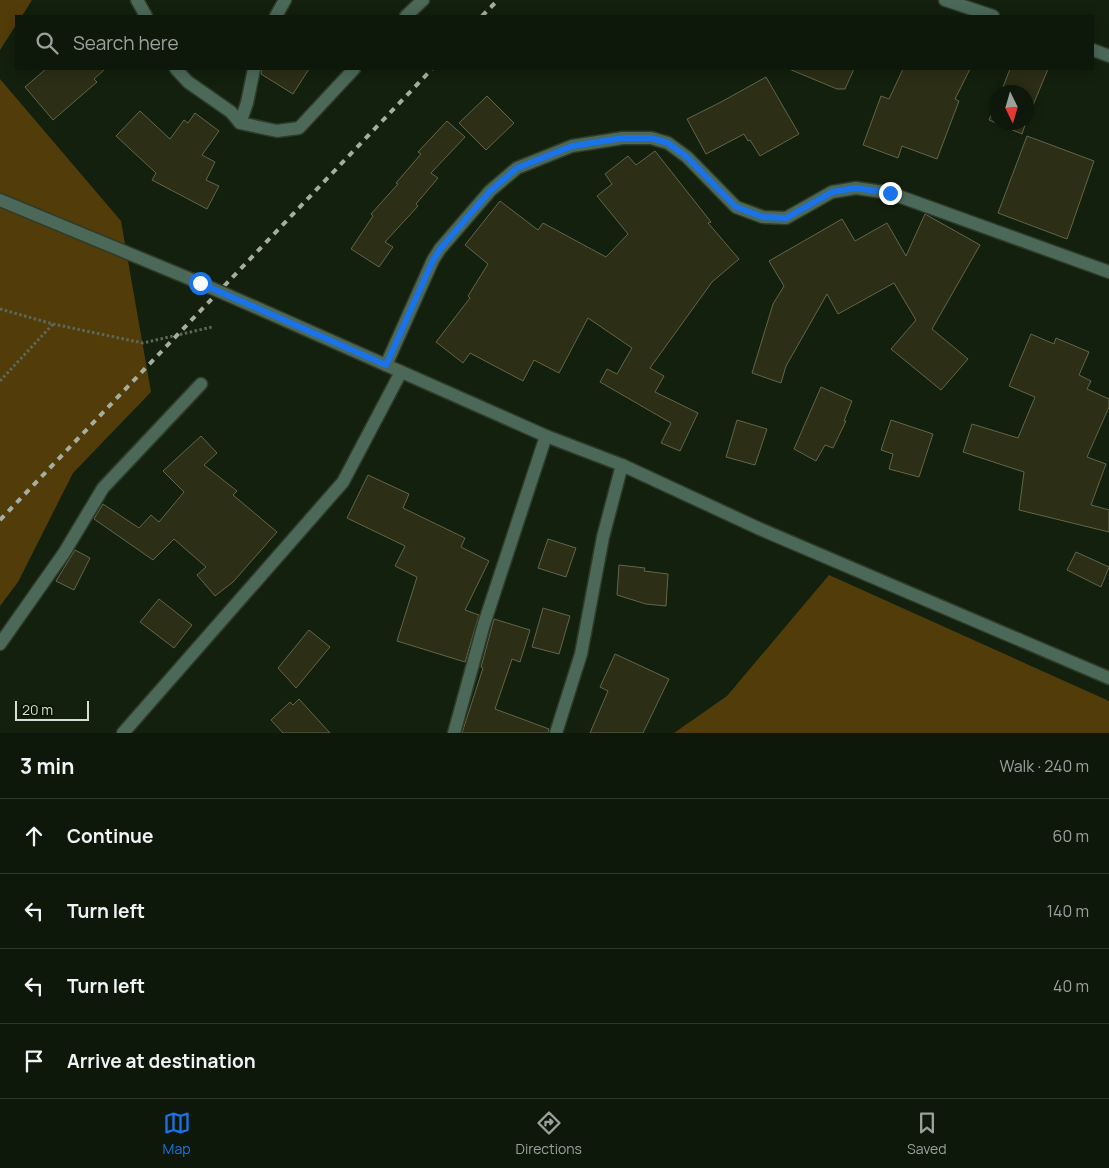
<!DOCTYPE html>
<meta charset="utf-8">
<style>
:root{--surface:#0e180a;--page:#172113;--text:#f1f3f6;--muted:#9ba09c;--line:#2e372b;--accent:#1a73e8}
body{margin:0;font-family:Manrope,sans-serif;background:var(--page);color:var(--text)}
.compass{position:absolute;left:989px;top:85px;width:45px;height:45px;border-radius:50%;background:var(--surface);box-shadow:0 2px 12px #0003;rotate:175deg}
.scale{position:absolute;left:15px;bottom:12px;width:74px;box-sizing:border-box;padding-left:5px;border:2px solid #d6ded2;border-top:0;font-size:14px;line-height:18px;white-space:nowrap;color:#d6ded2;-webkit-text-stroke:4px #0b1605;paint-order:stroke}
.stop{position:absolute;width:15px;height:15px;margin:-11px;border:4px solid #1a73e8;border-radius:50%;background:#fff}
.stop.end{background:#1a73e8;border-color:#fff;box-shadow:0 1px 5px #0008}
.list{margin:0;padding:0;list-style:none}
h2{display:flex;justify-content:space-between;align-items:center;height:65px;margin:0;padding:0 20px;font-size:21px}
h2 small{font-size:16px;font-weight:400;color:var(--muted)}
.list li{display:grid;grid-template-columns:32px 1fr auto;gap:15px;align-items:center;box-sizing:border-box;height:75px;padding:0 20px;border-top:1px solid var(--line)}
.list b{display:block;font-size:19px;white-space:nowrap}
.list em{font-size:16px;font-style:normal;color:var(--muted)}
.icon{flex:none;width:28px;height:28px;fill:none;stroke:currentColor;stroke-width:2;stroke-linecap:round;stroke-linejoin:round}
.map{position:relative;flex:none;width:1109px;height:733px;overflow:hidden}
.search{position:absolute;background:var(--surface);box-shadow:0 2px 12px #0003;left:15px;right:15px;top:15px;height:55px;display:flex;align-items:center;gap:12px;box-sizing:border-box;padding:0 18px;border-radius:0px;color:var(--muted);font-size:19px}
.sheet{height:365px;background:var(--surface)}
nav{display:flex;justify-content:space-around;align-items:center;box-sizing:border-box;height:70px;border-top:1px solid var(--line);background:var(--surface);font-size:14px;color:var(--muted)}
nav a{display:grid;justify-items:center;gap:2px}
nav .on{color:var(--accent)}
.map>svg:first-child{display:block}
</style>
<div class="map">
<svg width="1109" height="733" viewBox="0 0 1109 733">
<rect width="100%" height="100%" fill="#13200d"/>
<!-- forest -->
<path fill="#523d0a" d="M0,0H32L22,16H16V25L0,50Z
M0,79L121,221L151,392L73,473L18,582L0,606Z
M829,575L1109,701V733H674L727,696Z"/>
<!-- building -->
<path fill="#2d2e16" stroke="#63644b" d="M46,69H105L94,79L97,82L53,120L25,87Z
M262,69H309L293,94L261,74Z
M789,69H854L845,89H837Z
M903,69H970L955,99L959,101L937,159L902,146L898,158L863,145L881,96L889,99Z
M1010,69H1048L1026,122V92H1001Z
M766,77L799,134L760,156L750,140L748,141L744,134L706,154L687,119L721,102Z
M487,96L514,123L486,150L459,123Z
M996,103V122H1026L1022,134L989,120Z
M140,111L170,139L184,120L188,123L195,113L219,131L202,155L215,162L206,180L219,186L207,209L152,180L156,173L116,136Z
M447,121L465,137L431,173L438,178L416,204L418,206L385,242L393,247L379,267L351,249L373,216L371,214L398,184L396,183L421,154L418,152Z
M1027,136L1094,161L1067,239L998,213Z
M655,151L711,222L708,223L739,259L712,282L650,368L664,376L655,392L698,413L680,451L661,443L671,423L600,382L607,369L617,374L632,348L588,318L559,373L534,360L523,381L470,353L463,363L436,342L470,298L468,296L488,264L465,245L500,201L538,230L543,223L606,257L628,234L597,196L612,184L605,174L628,156L636,165Z
M925,214L980,245L932,329L968,359L941,390L891,349L916,320L894,283L838,314L827,294L786,366L781,383L752,373L773,304L784,286L769,261L842,219L855,241L887,223L906,256Z
M1031,334L1054,344L1056,338L1089,352L1079,375L1091,381L1087,389L1109,399V407L1087,457L1106,464L1091,505L1109,510V532L1019,510L1024,472L963,452L972,424L1018,438L1035,397L1009,386Z
M821,387L852,401L844,421H846L833,448L825,445L816,461L794,449Z
M737,420L767,429L755,465L726,457Z
M891,420L933,434L919,477L889,469L893,454L881,450Z
M201,436L217,453L204,465L237,491L233,495L277,532L233,582L215,596L197,575L206,567L174,539L153,560L94,519L103,504L139,528L151,515L159,522L184,492L163,471Z
M368,475L409,494L403,508L465,538L461,547L489,561L465,610L479,615L465,662L397,641L417,577L395,566L405,546L347,518Z
M548,539L576,548L566,577L538,568Z
M75,550L90,558L74,590L56,581Z
M1076,552L1109,567L1101,587L1067,570Z
M619,565L645,568L644,571L668,574L666,606L646,604L617,595Z
M159,599L192,625L174,648L140,622Z
M543,608L570,616L559,654L532,647Z
M494,619L530,630L520,662L512,659L495,709L549,729L548,733H462L483,668L481,667Z
M309,630L330,647L296,688L278,668Z
M615,654L669,679L643,733H590L608,691L600,687Z
M299,699L330,733H283L271,720L290,702L293,705Z"/>
<g fill="none" stroke-linecap="round" stroke-linejoin="round">
<!-- minor casing -->
<g stroke="#2e3b29" stroke-width="15">
<path id="minor" d="M137,0L146,16
M945,0L993,16
M276,16L285,0
M406,16L423,0
M1093,50L1109,56
M176,69L188,82L231,112L240,123L277,131L299,128L354,69
M240,123L247,103L254,69
M386,365L433,260L440,249L490,191L517,168L572,146L623,138H651L668,143L687,157L736,207L763,217L786,218L832,192L856,188L890,193L1109,272
M0,644L64,553L103,488L201,384
M123,733L343,482L401,372
M454,733L484,624L546,436
M556,733L581,654L603,537L622,465"/>
</g>
<!-- tertiary casing -->
<g stroke="#2e3b29" stroke-width="15">
<path id="tertiary" d="M0,200L200,283
M255,307L546,436L622,465L760,529L1109,678"/>
</g>
<!-- path -->
<path stroke="#5d6858" stroke-width="3" stroke-dasharray="2.5 2.5" stroke-linecap="butt" d="M0,309L53,324L143,343L212,327
M0,381L53,324"/>
<!-- minor -->
<use href="#minor" stroke="#4c6859" stroke-width="12"/>
<!-- tertiary -->
<use href="#tertiary" stroke="#4c6859" stroke-width="12"/>
<!-- rail -->
<path stroke="#a5aea1" stroke-width="4" stroke-dasharray="6 6" stroke-linecap="butt" d="M482,16L498,0
M0,520L432,69"/>
<!-- tertiary-bridge casing -->
<g stroke="#2e3b29" stroke-width="15" stroke-linecap="butt">
<path id="tertiary-bridge" d="M200,283L255,307"/>
</g>
<!-- tertiary-bridge -->
<use href="#tertiary-bridge" stroke="#4c6859" stroke-width="12"/>
</g>
<g fill="none" stroke-linecap="round" stroke-linejoin="round">
<!-- route -->
<path stroke="#1a73e8" stroke-width="6" d="M200,283L386,365L433,260L440,249L490,191L517,168L572,146L623,138H651L668,143L687,157L736,207L763,217L786,218L832,192L856,188L890,193"/>
</g>
</svg>
<svg class="compass" viewBox="-18 -18 36 36"><path d="M0-13l5 13h-10z" fill="#e53935"/><path d="M0 13l5-13h-10z" fill="#9ba09c"/></svg>
<div class="scale">20 m</div>
<div class="stop" style="left:200px;top:283px"></div>
<div class="stop end" style="left:890px;top:193px"></div>
<div class="search"><svg class="icon" aria-label="search" viewBox="0 0 24 24"><circle cx="10" cy="10" r="6"/><path d="M15 15l6 6"/></svg>Search here</div>
</div>
<section class="sheet">
<h2>3 min<small>Walk · 240 m</small></h2>
<ul class="list">
<li><svg class="icon" aria-label="ahead" viewBox="0 0 24 24"><path d="M12 20V5M6 11l6-6 6 6"/></svg><div><b>Continue</b></div><em>60 m</em></li>
<li><svg class="icon" aria-label="left" viewBox="0 0 24 24"><path d="M17 20v-9H6M10 6l-5 5 5 5"/></svg><div><b>Turn left</b></div><em>140 m</em></li>
<li><svg class="icon" aria-label="left" viewBox="0 0 24 24"><path d="M17 20v-9H6M10 6l-5 5 5 5"/></svg><div><b>Turn left</b></div><em>40 m</em></li>
<li><svg class="icon" aria-label="arrive" viewBox="0 0 24 24"><path d="M6 21V4h12l-3 4 3 4H6"/></svg><div><b>Arrive at destination</b></div></li>
</ul>
</section>
<nav>
<a class="on"><svg class="icon" aria-label="map" viewBox="0 0 24 24"><path d="M3 6l6-2 6 2 6-2v14l-6 2-6-2-6 2zM9 4v14M15 6v14"/></svg>Map</a>
<a><svg class="icon" aria-label="directions" viewBox="0 0 24 24"><path d="M12 3l9 9-9 9-9-9zM9 14v-3h6M13 9l2 2-2 2"/></svg>Directions</a>
<a><svg class="icon" aria-label="saved" viewBox="0 0 24 24"><path d="M7 4h10v16l-5-4-5 4z"/></svg>Saved</a>
</nav>
